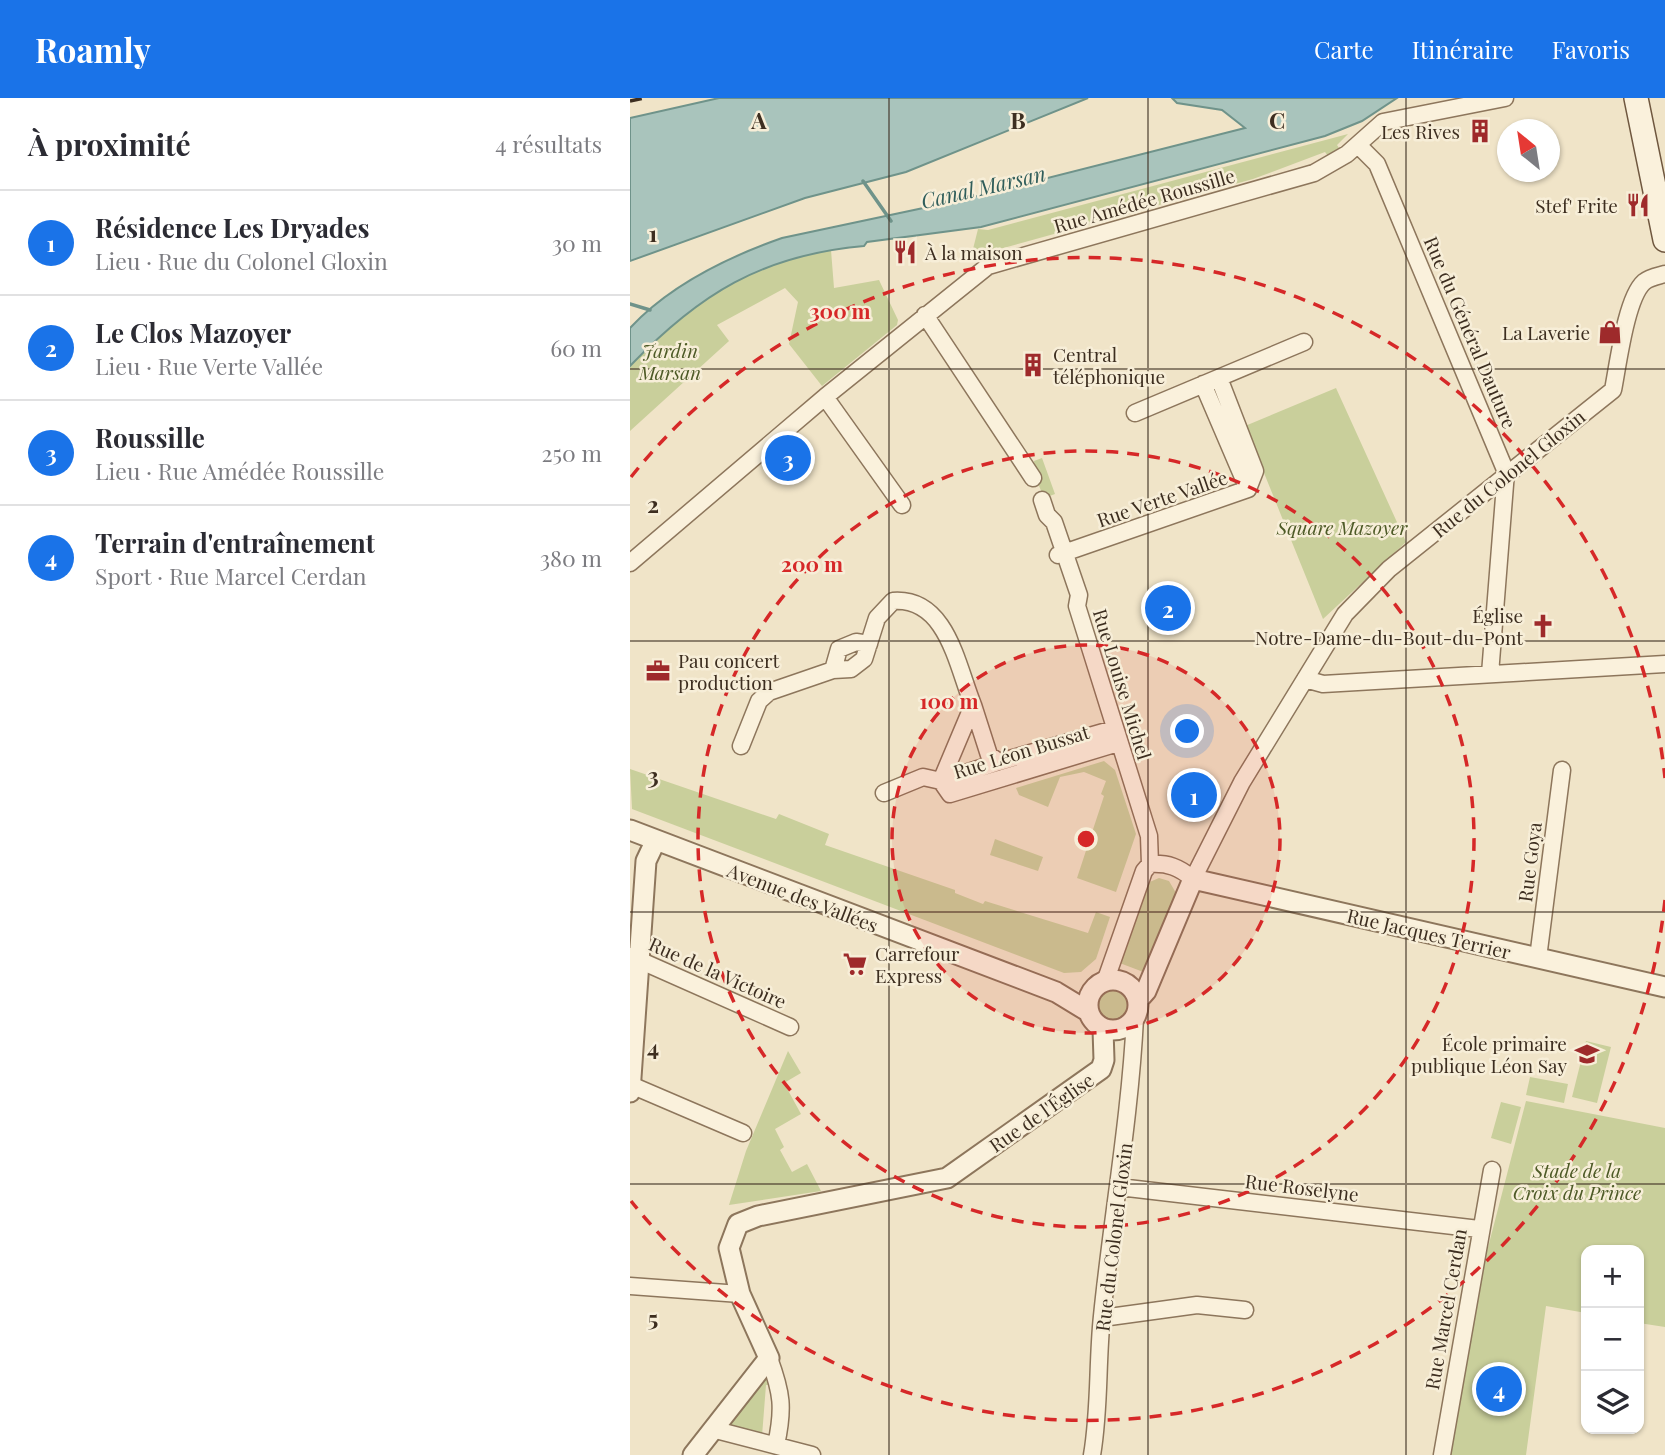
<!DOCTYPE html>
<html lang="fr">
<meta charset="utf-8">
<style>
:root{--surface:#fff;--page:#f2f2f3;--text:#2b2b33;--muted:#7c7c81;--line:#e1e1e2;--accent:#1a73e8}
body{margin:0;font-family:"Playfair Display",serif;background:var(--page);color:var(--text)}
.controls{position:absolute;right:21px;bottom:21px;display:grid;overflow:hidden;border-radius:14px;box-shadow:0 2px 5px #0004}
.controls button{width:63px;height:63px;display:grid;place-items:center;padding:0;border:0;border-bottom:2px solid var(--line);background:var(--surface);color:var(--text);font:35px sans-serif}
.compass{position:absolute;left:867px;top:21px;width:63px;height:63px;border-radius:50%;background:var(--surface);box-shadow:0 2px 5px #0004;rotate:330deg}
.you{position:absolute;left:558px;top:634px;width:24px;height:24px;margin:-18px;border:5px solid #fff;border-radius:50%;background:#1a73e8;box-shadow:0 0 0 10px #1a73e833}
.badge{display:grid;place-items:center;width:46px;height:46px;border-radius:50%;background:var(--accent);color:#fff;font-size:23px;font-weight:700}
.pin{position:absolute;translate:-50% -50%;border:4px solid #fff;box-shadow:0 2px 7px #0006}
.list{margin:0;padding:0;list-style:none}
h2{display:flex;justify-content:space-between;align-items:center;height:91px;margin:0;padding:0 28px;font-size:30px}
h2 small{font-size:23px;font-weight:400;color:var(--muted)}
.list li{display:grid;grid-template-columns:46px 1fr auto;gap:21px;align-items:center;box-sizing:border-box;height:105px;padding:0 28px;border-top:2px solid var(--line)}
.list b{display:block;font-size:26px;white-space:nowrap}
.list p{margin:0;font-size:23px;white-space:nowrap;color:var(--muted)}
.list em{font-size:23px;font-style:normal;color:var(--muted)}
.icon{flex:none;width:38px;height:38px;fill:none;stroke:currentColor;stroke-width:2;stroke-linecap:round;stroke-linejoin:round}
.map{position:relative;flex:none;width:1035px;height:1357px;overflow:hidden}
header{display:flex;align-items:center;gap:42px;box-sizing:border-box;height:98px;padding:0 35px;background:var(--accent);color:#fff}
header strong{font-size:33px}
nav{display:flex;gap:38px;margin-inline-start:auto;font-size:24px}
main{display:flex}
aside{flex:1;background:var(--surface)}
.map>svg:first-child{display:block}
</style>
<header>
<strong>Roamly</strong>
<nav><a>Carte</a><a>Itinéraire</a><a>Favoris</a></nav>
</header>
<main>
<aside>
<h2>À proximité<small>4 résultats</small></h2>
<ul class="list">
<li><span class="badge">1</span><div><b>Résidence Les Dryades</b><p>Lieu · Rue du Colonel Gloxin</p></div><em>30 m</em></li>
<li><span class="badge">2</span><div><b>Le Clos Mazoyer</b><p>Lieu · Rue Verte Vallée</p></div><em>60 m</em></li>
<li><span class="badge">3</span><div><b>Roussille</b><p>Lieu · Rue Amédée Roussille</p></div><em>250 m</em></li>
<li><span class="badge">4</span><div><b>Terrain d'entraînement</b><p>Sport · Rue Marcel Cerdan</p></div><em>380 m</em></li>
</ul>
</aside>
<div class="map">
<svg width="1035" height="1357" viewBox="0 0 1035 1357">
<rect width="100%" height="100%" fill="#f0e4c8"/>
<!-- green -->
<path fill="#c9cf9b" d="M718,36L707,47L709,50L698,58L695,54L623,81L341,159L348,131L358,132Z
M201,152L204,190L249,182L268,222L267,227L192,288L159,246L168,204L155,190L87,227L99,243L0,333V268C59,207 115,166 201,152Z
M706,290L776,444L693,521L615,328Z
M412,360L425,396L414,400L405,378L404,363Z
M474,663L485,672L506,736L486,794L447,780L474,698L471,696L476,683L454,674L430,679L418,709L389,697L386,690Z
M0,671L146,721L149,716L199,736L195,747L325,792V795L353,806L355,803L458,835L466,814L480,819L466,861L451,874L434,875L2,711Z
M365,741L413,759L408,773L360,757Z
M529,780L539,783L546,795L516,875L487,864L515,786Z
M467 907a17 17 0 1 1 34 0a17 17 0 1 1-34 0Z
M956,943L981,949L967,1005L942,999Z
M158,953L171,975L154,985L171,1016L145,1031L154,1049L150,1052L162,1074L177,1066L191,1093L99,1107L116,1053Z
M900,979L938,986L934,1005L896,997Z
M896,1003L1035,1030V1229L1009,1225V1152H956V1215L916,1208L896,1357H820L849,1197L848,1188Z
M871,1004L891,1009L881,1046L861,1040Z
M137,1276L143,1287H136L132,1338L96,1327Z"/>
<!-- water -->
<path fill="#a9c4bc" stroke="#6f938a" stroke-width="2" d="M89,0H458L276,74L175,100L0,163V20Z
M542,0H767L732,23L695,38L351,129L237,144L234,148C132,157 69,196 0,268V230C39,188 98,159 152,140L331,102L615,30L592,12L547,5Z"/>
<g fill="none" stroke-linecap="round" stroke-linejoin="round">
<!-- stream -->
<path stroke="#6f938a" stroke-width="3.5" d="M233,83L261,123
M0,206L20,212"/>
<!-- minor casing -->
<g stroke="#8d765c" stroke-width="19">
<path id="minor" d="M728,47L747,66L876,374L860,576
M295,217L403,380
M573,286L618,391
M195,299L272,407
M505,315L674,244
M412,402L417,417L424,424L449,497L447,508L519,738L520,766
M428,457L618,391L625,373L589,280
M0,465L195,299L358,168L684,75L717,56L753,24L875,0
M203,572L209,551L226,544L239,546
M675,581L693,586L1035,566
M484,631L369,664L359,657L343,607L311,683L320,696L488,645
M111,648L129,603L139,594L203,572L221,571L234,561L247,520L263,503C317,499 327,568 343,607
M254,695L293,679L311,683L369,664
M0,858L160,929
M908,860L932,672
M475,884L514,773L520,766C538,765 549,769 563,781L612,684L715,516L759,471L983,292C988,267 996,200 1014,184C1020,179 1028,178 1035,176
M1,987L113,1035
M489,1089L849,1131
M0,1188L110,1196
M472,1220L567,1207L615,1212
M139,1260C152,1295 154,1310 146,1347
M82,1331L182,1357
M462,1357C470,1311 467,1265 472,1218C482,1119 500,1020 505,920
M812,1357L862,1072"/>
</g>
<!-- tertiary casing -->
<g stroke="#8d765c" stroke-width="23">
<path id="tertiary" d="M0,732L426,894L459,914
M458 907a25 25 0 1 1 50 0a25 25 0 1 1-50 0Z
M508,902L516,893L563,781L1035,889
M0,994L16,763L25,744
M63,1357L139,1260L110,1196L99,1150L108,1126L128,1118L317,1080L471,971L474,962L473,931"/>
</g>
<!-- secondary casing -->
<g stroke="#6f573f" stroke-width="26">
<path id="secondary" d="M1006,0L1035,142"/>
</g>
<!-- minor -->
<use href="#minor" stroke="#faf1dc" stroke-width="16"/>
<!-- tertiary -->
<use href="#tertiary" stroke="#faf1dc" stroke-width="19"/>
<!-- secondary -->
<use href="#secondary" stroke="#faf1dc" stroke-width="23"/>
<!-- rail -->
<path stroke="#3d2e20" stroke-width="3.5" stroke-dasharray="12 12" stroke-linecap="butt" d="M0,3L15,0"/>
</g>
<!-- grid -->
<path fill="none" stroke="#3d2e20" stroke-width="2" stroke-opacity="0.55" d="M259,0V1357M518,0V1357M776,0V1357M0,271H1035M0,543H1035M0,814H1035M0,1086H1035"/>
<!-- distance rings -->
<circle cx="456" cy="741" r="194" fill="#d62828" fill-opacity=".12"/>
<g fill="none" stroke="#d62828" stroke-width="3.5" stroke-dasharray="12 9">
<circle cx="456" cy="741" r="194"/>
<circle cx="456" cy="741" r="388"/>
<path d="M1035 802A582 582 0 0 1 1 1103M1 379A582 582 0 0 1 1035 680"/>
</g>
<!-- icons -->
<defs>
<g id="building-bare" transform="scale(1.89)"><path d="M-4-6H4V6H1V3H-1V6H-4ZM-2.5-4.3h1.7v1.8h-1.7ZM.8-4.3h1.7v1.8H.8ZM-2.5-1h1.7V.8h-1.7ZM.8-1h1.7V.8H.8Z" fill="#9e2a2b" stroke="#f7eed8" stroke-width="2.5" paint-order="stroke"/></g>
<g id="restaurant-bare" transform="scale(1.89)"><path d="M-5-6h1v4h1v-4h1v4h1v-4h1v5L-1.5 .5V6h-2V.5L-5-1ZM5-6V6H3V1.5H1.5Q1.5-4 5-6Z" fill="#9e2a2b" stroke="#f7eed8" stroke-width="2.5" paint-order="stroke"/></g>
<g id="shop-bare" transform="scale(1.89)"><path d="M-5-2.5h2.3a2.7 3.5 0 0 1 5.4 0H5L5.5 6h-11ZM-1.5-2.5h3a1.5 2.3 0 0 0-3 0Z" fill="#9e2a2b" stroke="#f7eed8" stroke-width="2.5" paint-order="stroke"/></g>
<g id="church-bare" transform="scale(1.89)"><path d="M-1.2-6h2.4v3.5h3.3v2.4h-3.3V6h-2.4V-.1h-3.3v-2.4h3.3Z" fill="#9e2a2b" stroke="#f7eed8" stroke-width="2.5" paint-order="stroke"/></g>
<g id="office-bare" transform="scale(1.89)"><path d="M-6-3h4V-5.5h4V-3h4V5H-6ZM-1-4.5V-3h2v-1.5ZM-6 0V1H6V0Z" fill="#9e2a2b" stroke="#f7eed8" stroke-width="2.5" paint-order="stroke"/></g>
<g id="supermarket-bare" transform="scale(1.89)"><path d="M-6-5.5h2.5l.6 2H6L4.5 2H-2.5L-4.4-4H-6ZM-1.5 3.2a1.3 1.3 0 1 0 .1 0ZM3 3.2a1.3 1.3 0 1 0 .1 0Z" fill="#9e2a2b" stroke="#f7eed8" stroke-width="2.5" paint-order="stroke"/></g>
<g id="school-bare" transform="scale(1.89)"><path d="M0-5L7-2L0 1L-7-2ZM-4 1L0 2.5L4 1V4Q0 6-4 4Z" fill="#9e2a2b" stroke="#f7eed8" stroke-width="2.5" paint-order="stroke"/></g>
</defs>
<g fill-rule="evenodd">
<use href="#building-bare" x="850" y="33"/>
<use href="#restaurant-bare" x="1008" y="107"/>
<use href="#restaurant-bare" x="275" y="154"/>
<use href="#shop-bare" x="980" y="234"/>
<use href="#building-bare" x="403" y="267"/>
<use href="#church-bare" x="913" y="528"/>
<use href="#office-bare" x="28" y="573"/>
<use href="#supermarket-bare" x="225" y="866"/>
<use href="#school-bare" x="957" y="956"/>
</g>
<g text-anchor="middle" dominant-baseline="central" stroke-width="5" stroke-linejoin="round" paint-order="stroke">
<!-- poi labels -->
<g font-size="19" fill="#3d2e20" stroke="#f7eed8" text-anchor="end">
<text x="830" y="33">Les Rives</text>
<text x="988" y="107">Stef' Frite</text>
<text x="295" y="154" text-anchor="start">À la maison</text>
<text x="960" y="234">La Laverie</text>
<text x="423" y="256" text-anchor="start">Central<tspan x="423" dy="22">téléphonique</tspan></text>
<text x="893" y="517">Église<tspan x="893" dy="22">Notre-Dame-du-Bout-du-Pont</tspan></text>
<text x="48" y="562" text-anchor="start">Pau concert<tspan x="48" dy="22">production</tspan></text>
<text x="245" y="855" text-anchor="start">Carrefour<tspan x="245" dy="22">Express</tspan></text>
<text x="937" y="945">École primaire<tspan x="937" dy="22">publique Léon Say</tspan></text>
</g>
<!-- street labels -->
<g font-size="19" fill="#3d2e20" stroke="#f7eed8">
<text transform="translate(514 102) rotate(-16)">Rue Amédée Roussille</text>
<text transform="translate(841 234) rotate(67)">Rue du Général Dauture</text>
<text transform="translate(878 375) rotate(-39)">Rue du Colonel Gloxin</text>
<text transform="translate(532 400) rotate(-19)">Rue Verte Vallée</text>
<text transform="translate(493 586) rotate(73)">Rue Louise Michel</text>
<text transform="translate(391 653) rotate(-17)">Rue Léon Bussat</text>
<text transform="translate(899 764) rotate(-83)">Rue Goya</text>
<text transform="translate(173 799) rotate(21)">Avenue des Vallées</text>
<text transform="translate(799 835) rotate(13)">Rue Jacques Terrier</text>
<text transform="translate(88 874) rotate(24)">Rue de la Victoire</text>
<text transform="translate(411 1014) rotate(-35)">Rue de l'Église</text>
<text transform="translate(672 1089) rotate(7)">Rue Roselyne</text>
<text transform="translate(483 1139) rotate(-83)">Rue du Colonel Gloxin</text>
<text transform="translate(815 1211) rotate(-80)">Rue Marcel Cerdan</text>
</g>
<!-- park labels -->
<g font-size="19" font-style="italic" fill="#4d5a26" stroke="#f7eed8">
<text x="40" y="252">Jardin<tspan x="40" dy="22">Marsan</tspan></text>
<text x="712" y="429">Square Mazoyer</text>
<text x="947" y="1072">Stade de la<tspan x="947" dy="22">Croix du Prince</tspan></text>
</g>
<!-- water labels -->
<g font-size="21" font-style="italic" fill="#2f5d5a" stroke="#f7eed8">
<text transform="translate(353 88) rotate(-13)">Canal Marsan</text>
</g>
</g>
<g font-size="23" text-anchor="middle" font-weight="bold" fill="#3d2e20" stroke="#f7eed8" stroke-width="5" stroke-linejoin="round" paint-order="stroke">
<text x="129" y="31">A</text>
<text x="388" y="31">B</text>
<text x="647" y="31">C</text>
<text x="23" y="144">1</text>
<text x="23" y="415">2</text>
<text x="23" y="686">3</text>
<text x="23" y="958">4</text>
<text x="23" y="1229">5</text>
</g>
<circle cx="456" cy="741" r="10" fill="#d62828" stroke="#f7eed8" stroke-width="3.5"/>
<g font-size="21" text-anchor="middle" font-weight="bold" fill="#d62828" stroke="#f7eed8" stroke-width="5" stroke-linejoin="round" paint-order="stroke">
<text x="210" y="221">300 m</text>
<text x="182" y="474">200 m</text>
<text x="319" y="611">100 m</text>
</g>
</svg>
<div class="controls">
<button>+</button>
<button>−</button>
<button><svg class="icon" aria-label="layers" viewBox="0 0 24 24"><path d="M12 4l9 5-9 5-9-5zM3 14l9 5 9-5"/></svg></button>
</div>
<svg class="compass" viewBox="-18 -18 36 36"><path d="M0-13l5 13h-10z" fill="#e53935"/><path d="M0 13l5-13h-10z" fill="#7c7c81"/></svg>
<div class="you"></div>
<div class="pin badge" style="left:564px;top:697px">1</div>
<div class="pin badge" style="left:538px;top:510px">2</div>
<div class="pin badge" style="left:158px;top:360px">3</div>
<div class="pin badge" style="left:869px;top:1291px">4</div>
</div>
</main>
